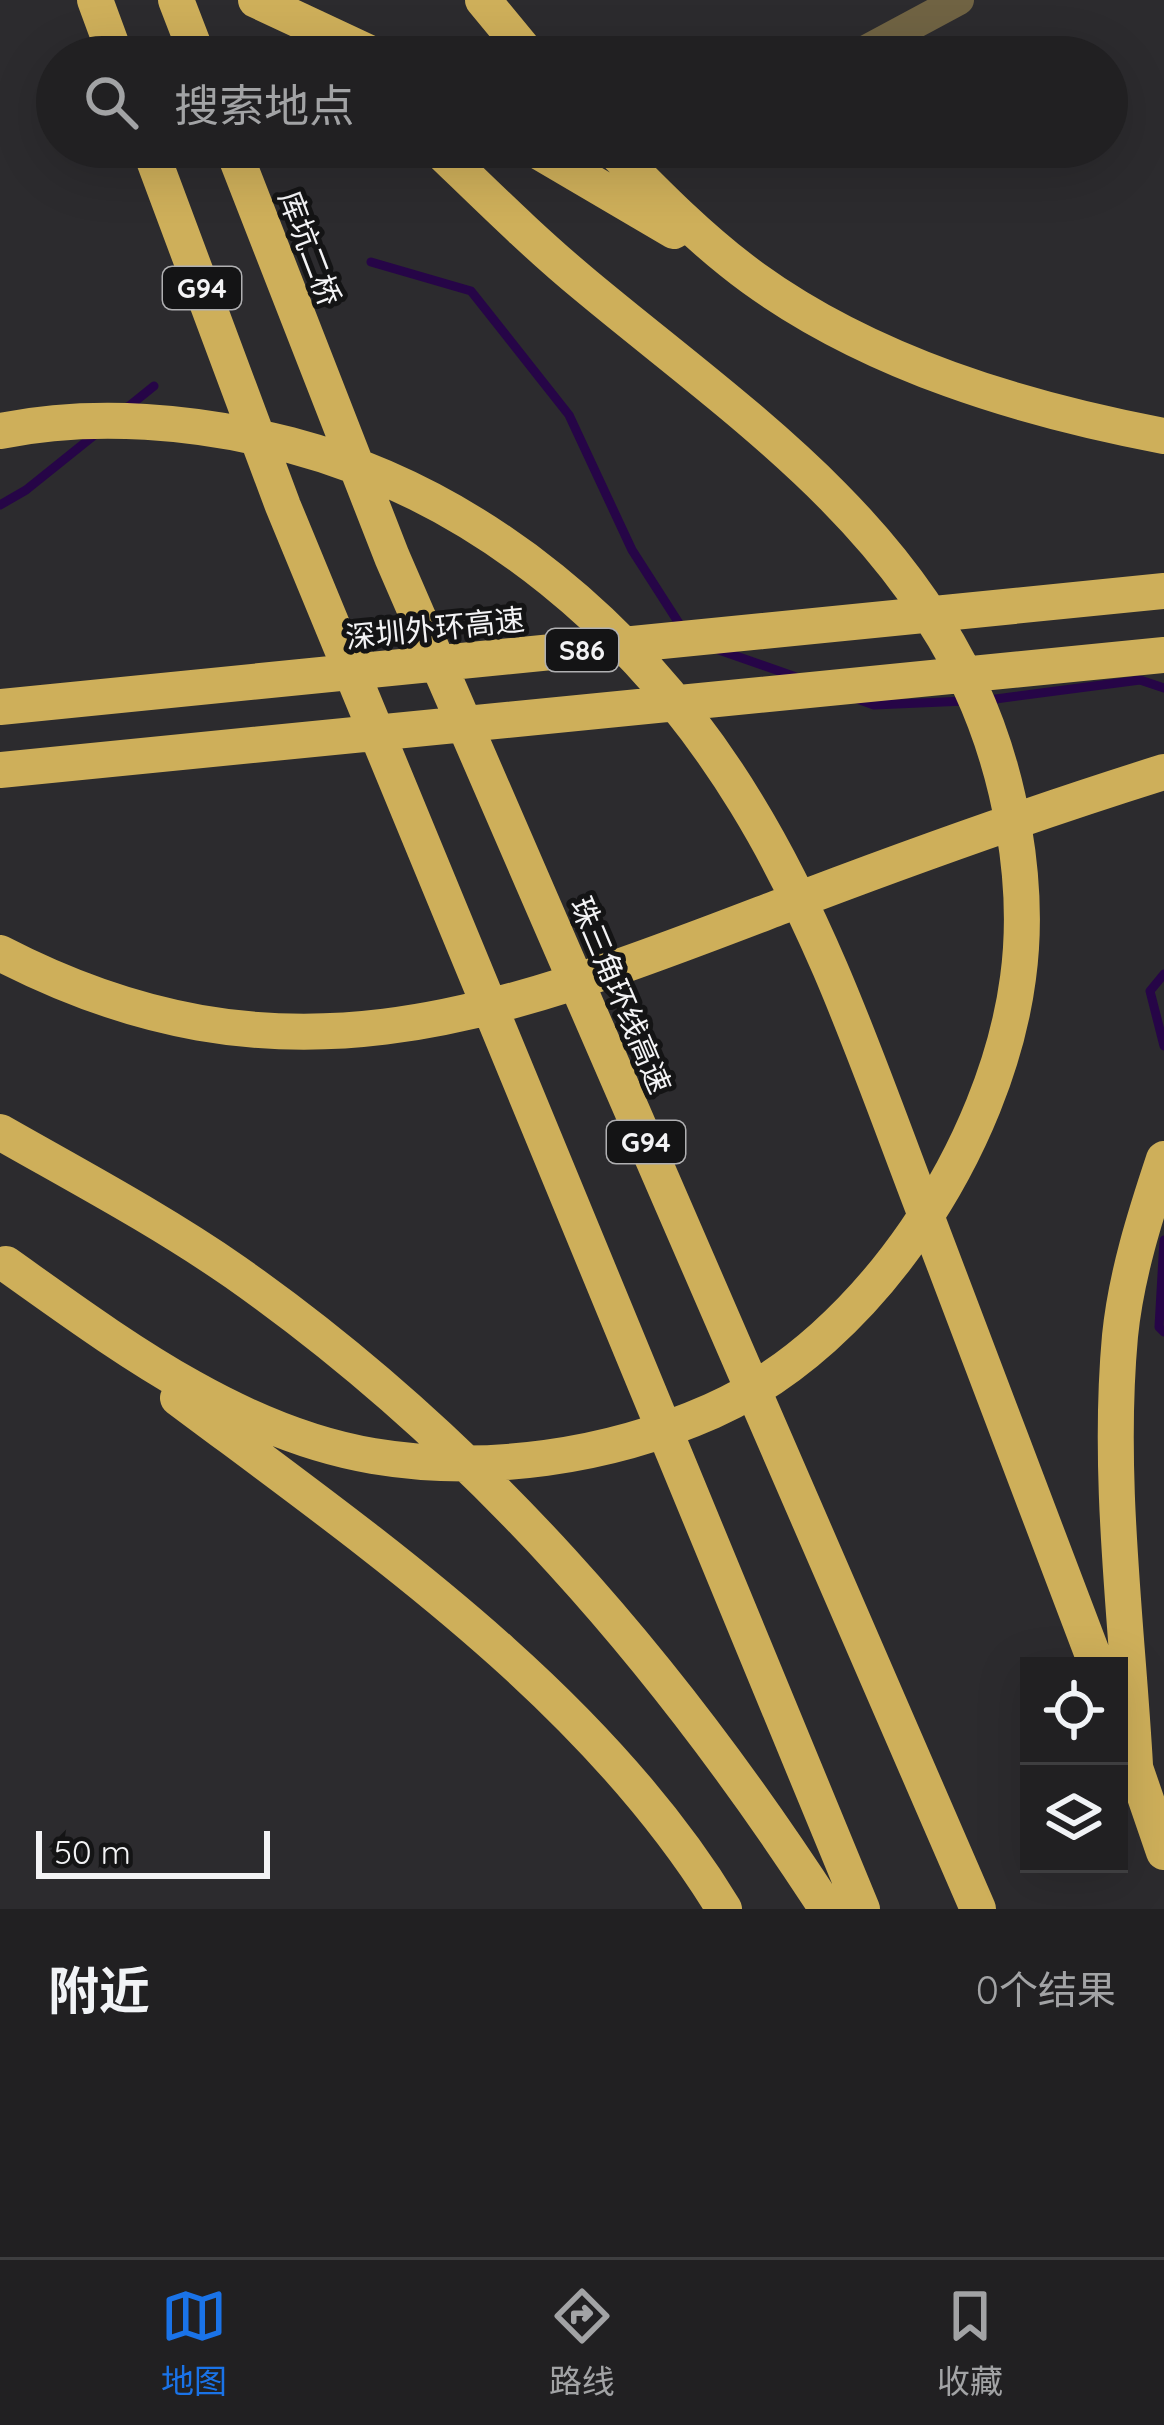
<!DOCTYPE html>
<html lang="zh">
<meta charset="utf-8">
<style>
:root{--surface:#212022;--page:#29282a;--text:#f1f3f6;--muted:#a2a3a5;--line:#3e3e40;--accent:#1a73e8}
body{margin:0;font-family:Quicksand,"Noto Sans SC",sans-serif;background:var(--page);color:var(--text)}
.controls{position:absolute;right:36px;bottom:36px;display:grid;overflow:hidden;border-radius:0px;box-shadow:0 12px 48px #0002}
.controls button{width:108px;height:108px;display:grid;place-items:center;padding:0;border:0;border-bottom:3px solid var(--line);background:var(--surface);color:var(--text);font:60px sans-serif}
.scale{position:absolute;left:36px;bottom:30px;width:234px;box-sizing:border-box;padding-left:12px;border:6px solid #f3f3f5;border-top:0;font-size:33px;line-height:42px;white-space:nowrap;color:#f3f3f5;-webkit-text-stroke:9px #141415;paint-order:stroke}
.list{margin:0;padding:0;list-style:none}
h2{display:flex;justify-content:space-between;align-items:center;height:156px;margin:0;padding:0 48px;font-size:51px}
h2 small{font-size:39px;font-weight:400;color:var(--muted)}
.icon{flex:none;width:66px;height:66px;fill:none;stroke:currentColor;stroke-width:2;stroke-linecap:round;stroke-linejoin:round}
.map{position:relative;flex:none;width:1164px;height:1909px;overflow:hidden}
.search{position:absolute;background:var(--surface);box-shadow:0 12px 48px #0002;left:36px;right:36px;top:36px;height:132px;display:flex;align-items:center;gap:30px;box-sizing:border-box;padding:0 42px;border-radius:66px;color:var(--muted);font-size:45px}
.sheet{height:348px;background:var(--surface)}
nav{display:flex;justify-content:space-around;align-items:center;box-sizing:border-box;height:168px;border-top:3px solid var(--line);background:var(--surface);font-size:33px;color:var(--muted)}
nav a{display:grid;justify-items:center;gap:6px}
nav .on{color:var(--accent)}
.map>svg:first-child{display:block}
</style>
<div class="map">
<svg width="1164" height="1909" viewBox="0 0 1164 1909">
<rect width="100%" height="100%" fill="#2c2b2e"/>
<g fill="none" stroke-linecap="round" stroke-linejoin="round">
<!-- stream -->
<path stroke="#260547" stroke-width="9" d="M371,262L471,291L569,415L632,550L682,628
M123,411L154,386
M0,505L26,490L97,433
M716,649L796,677
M857,699L874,705L965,701
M988,700L1140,680L1164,688
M1164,974L1150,991L1164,1046
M1164,1240L1159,1327L1164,1332"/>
<!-- minor -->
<path stroke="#706343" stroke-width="30" d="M853,57L959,0
M684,148L686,147"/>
<!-- motorway -->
<path stroke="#ceaf5a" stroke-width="36" d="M95,0L116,57
M176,0L198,57
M256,0L378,57
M483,0L530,57
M149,147L283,506L862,1909
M232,147L392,557L978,1909
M531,147L674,231
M610,147C655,193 701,240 753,278C872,364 1022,409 1164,436
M0,431C95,412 197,421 290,445C483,496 643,634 746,803C824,930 872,1075 925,1213C982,1364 1040,1515 1097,1666
M0,707L1164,591
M0,770L1164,655
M0,953C286,1101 500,1014 777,908C905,859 1033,813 1164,772
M0,1132C79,1177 160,1220 235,1272C477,1442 667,1662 827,1909
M6,1264C116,1342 236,1433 373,1456C486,1475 608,1457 712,1411C870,1341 996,1145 1018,978C1031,883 1010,772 970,686C888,511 729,405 585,285C533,242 485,194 436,147
M178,1398C373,1544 596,1698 724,1909
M1128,1747L1164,1852
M1135,1765C1127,1624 1107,1478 1120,1336C1126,1276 1145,1216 1164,1159"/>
</g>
<g text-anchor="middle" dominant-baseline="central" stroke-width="10" stroke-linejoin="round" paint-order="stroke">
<!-- shield labels -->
<g fill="#141415" stroke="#b0b0b2" stroke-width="3">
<rect x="163" y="267" width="78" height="42" rx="9"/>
<rect x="546" y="629" width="72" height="42" rx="9"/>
<rect x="607" y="1121" width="78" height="42" rx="9"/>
</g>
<g font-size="27" font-weight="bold" fill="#f3f3f5">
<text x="202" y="288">G94</text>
<text x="582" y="650">S86</text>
<text x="646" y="1142">G94</text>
</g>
<!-- street labels -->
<g font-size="30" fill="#f3f3f5" stroke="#141415">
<text transform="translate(310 248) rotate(69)">库坑二桥</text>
<text transform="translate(435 628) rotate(-6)">深圳外环高速</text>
<text transform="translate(621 995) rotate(67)">珠三角环线高速</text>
</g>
</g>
</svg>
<div class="controls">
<button><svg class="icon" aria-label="locate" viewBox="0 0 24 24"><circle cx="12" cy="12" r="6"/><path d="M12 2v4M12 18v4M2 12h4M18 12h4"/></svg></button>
<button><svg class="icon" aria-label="layers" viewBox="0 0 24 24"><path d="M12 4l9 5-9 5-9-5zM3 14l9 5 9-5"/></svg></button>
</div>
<div class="scale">50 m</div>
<div class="search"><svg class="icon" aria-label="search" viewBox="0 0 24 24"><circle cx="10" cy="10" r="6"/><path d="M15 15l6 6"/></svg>搜索地点</div>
</div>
<section class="sheet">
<h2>附近<small>0个结果</small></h2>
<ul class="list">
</ul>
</section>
<nav>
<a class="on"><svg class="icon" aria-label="map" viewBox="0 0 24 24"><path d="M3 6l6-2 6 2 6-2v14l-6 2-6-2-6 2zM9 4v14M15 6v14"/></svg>地图</a>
<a><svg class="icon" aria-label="directions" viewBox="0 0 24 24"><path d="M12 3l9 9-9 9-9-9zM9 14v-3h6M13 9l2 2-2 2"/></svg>路线</a>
<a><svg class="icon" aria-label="saved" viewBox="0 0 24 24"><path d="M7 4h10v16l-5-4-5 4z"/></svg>收藏</a>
</nav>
